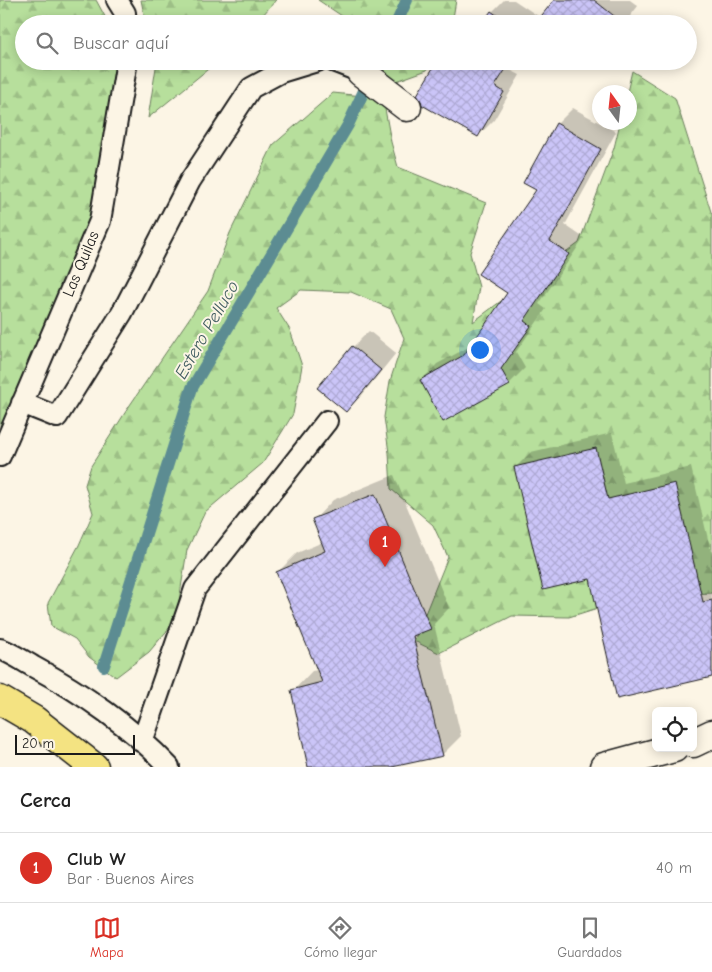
<!DOCTYPE html>
<html lang="es">
<meta charset="utf-8">
<style>
:root{--surface:#fff;--page:#f2f2f2;--text:#222;--muted:#767676;--line:#e0e0e0;--accent:#d93025}
body{margin:0;font-family:"Comic Neue",sans-serif;background:var(--page);color:var(--text)}
.controls{position:absolute;right:15px;bottom:15px;display:grid;overflow:hidden;border-radius:8px;box-shadow:0 2px 12px #0003}
.controls button{width:45px;height:45px;display:grid;place-items:center;padding:0;border:0;border-bottom:1px solid var(--line);background:var(--surface);color:var(--text);font:25px sans-serif}
.compass{position:absolute;left:592px;top:85px;width:45px;height:45px;border-radius:50%;background:var(--surface);box-shadow:0 2px 12px #0003;rotate:345deg}
.scale{position:absolute;left:15px;bottom:12px;width:120px;box-sizing:border-box;padding-left:5px;border:2px solid #1c1c1c;border-top:0;font-size:14px;line-height:18px;white-space:nowrap;color:#1c1c1c;-webkit-text-stroke:4px #fcf5e5;paint-order:stroke}
.you{position:absolute;left:479px;top:349px;width:18px;height:18px;margin:-12px;border:4px solid #fff;border-radius:50%;background:#1a73e8;box-shadow:0 0 0 8px #1a73e833}
.badge{display:grid;place-items:center;width:32px;height:32px;border-radius:50%;background:var(--accent);color:#fff;font-size:16px;font-weight:700}
.pin{position:absolute;translate:-50% -41px;filter:drop-shadow(0 1px 2px #0008)}
.pin::after{content:'';position:absolute;top:26px;width:18px;height:15px;background:inherit;clip-path:polygon(0 0,100% 0,50% 100%)}
.list{margin:0;padding:0;list-style:none}
h2{display:flex;justify-content:space-between;align-items:center;height:65px;margin:0;padding:0 20px;font-size:21px}
h2 small{font-size:16px;font-weight:400;color:var(--muted)}
.list li{display:grid;grid-template-columns:32px 1fr auto;gap:15px;align-items:center;box-sizing:border-box;height:70px;padding:0 20px;border-top:1px solid var(--line)}
.list b{display:block;font-size:19px;white-space:nowrap}
.list p{margin:0;font-size:16px;white-space:nowrap;color:var(--muted)}
.list em{font-size:16px;font-style:normal;color:var(--muted)}
.icon{flex:none;width:28px;height:28px;fill:none;stroke:currentColor;stroke-width:2;stroke-linecap:round;stroke-linejoin:round}
.map{position:relative;flex:none;width:712px;height:767px;overflow:hidden}
.search{position:absolute;background:var(--surface);box-shadow:0 2px 12px #0003;left:15px;right:15px;top:15px;height:55px;display:flex;align-items:center;gap:12px;box-sizing:border-box;padding:0 18px;border-radius:28px;color:var(--muted);font-size:19px}
.sheet{height:135px;background:var(--surface)}
nav{display:flex;justify-content:space-around;align-items:center;box-sizing:border-box;height:70px;border-top:1px solid var(--line);background:var(--surface);font-size:14px;color:var(--muted)}
nav a{display:grid;justify-items:center;gap:2px}
nav .on{color:var(--accent)}
.map>svg:first-child{display:block}
</style>
<div class="map">
<svg width="712" height="767" viewBox="0 0 712 767">
<defs>
<pattern id="forest-firs" width="22" height="20" patternUnits="userSpaceOnUse" patternTransform="scale(1.25)"><rect width="22" height="20" fill="#b7df9c"/><path d="M5 1l3.5 6h-7zM16 11l3.5 6h-7z" fill="#9dbf86"/></pattern>
<pattern id="building-cross-hatch" width="8" height="8" patternUnits="userSpaceOnUse" patternTransform="scale(1.25)"><rect width="8" height="8" fill="#cbc5f8"/><path d="M0 0l8 8M0 8l8-8" fill="none" stroke="#aea9d4"/></pattern>
</defs>
<rect width="100%" height="100%" fill="#fcf5e5"/>
<filter id="ink" filterUnits="userSpaceOnUse"><feTurbulence type="fractalNoise" baseFrequency=".02" numOctaves="2"/><feDisplacementMap in="SourceGraphic" scale="10" xChannelSelector="R" yChannelSelector="G"/><feConvolveMatrix kernelMatrix="1 2 1 2 8 2 1 2 1" color-interpolation-filters="sRGB"/></filter>
<g filter="url(#ink)">
<!-- forest -->
<path fill="url(#forest-firs)" stroke="#6a7e5c" d="M0,0H96L109,24H24V61H127L100,221L0,446Z
M141,0H276L255,24H146Z
M318,0H456L453,18L451,24H354Z
M157,61H218L148,118Z
M378,61H432L427,70L391,83Z
M632,71L675,98L712,215V593L636,596L569,617L512,616L439,653L414,641L448,557L433,525L391,489L389,453L384,417L390,381L404,338L391,309L351,292L301,290L276,308L290,330L302,366L293,414L263,463L205,512L187,550L176,620L149,652L116,677L89,657L75,639L51,626L48,603L79,545L93,513L85,485L91,466L130,405L208,291L230,233L273,145L333,93L383,98L391,142L398,167L486,203L470,253L479,287L473,322L579,243L614,148L620,123L630,122V92H627Z"/>
<!-- shadow -->
<path fill="#0003" d="M504,0H514L541,18L556,0H630L638,6L624,24H545L542,21L540,24H484L492,12Z
M438,61H515L510,70L520,75L494,120L478,136Z
M573,108L616,132L565,225L584,238L539,304L546,309L516,352L525,368L509,384L421,381L437,364L474,344L508,293L557,124Z
M369,331L396,353L362,395L346,411L319,388L353,347Z
M612,433L624,483L691,467L712,556V676L591,578L515,468L531,452Z
M394,475L449,608L434,624L461,736L442,755L386,767H309L293,691L312,671L318,670L278,572L297,553L323,542L314,520L333,500Z"/>
<g fill="none" stroke-linecap="round" stroke-linejoin="round">
<!-- stream -->
<path stroke="#5c8c92" stroke-width="12" d="M396,24L407,0
M104,666L192,388L348,125L378,61"/>
</g>
<!-- building -->
<path fill="url(#building-cross-hatch)" stroke="#1c1c1c" d="M554,0H594L623,23L543,24L538,20Z
M491,11L509,24H482Z
M437,61H511L495,86L504,92L478,137L422,105L421,101L417,95Z
M556,123L601,149L550,241L569,254L524,321L531,326L501,369L510,385L443,422L420,380L464,355L507,293L478,274L536,190L523,183Z
M352,346L381,370L346,412L317,388Z
M596,448L608,499L675,483L703,602L712,600V677L617,699L590,579L543,590L514,467Z
M375,494L431,629L413,636L443,756L392,767H308L291,690L322,682L276,572L325,551L312,519Z"/>
<g fill="none" stroke-linecap="round" stroke-linejoin="round">
<!-- service casing -->
<g stroke="#1c1c1c" stroke-width="24">
<path id="service" d="M117,0L125,13L126,24
M333,61L361,72
M22,403L57,417L122,313L190,181L251,88L281,72L317,61
M0,456L100,221L127,61
M0,649C12,653 23,661 34,667C81,692 133,728 169,767
M142,742L195,589L327,421"/>
</g>
<!-- minor casing -->
<g stroke="#1c1c1c" stroke-width="31">
<path id="minor" d="M361,72L407,107
M693,743L712,734
M604,767L674,748"/>
</g>
<!-- trunk casing -->
<g stroke="#1c1c1c" stroke-width="31">
<path id="trunk" d="M0,700L34,720L94,767"/>
</g>
<!-- service -->
<use href="#service" stroke="#fcf5e5" stroke-width="20"/>
<!-- minor -->
<use href="#minor" stroke="#fcf5e5" stroke-width="28"/>
<!-- trunk -->
<use href="#trunk" stroke="#f4e382" stroke-width="28"/>
</g>
</g>
<g text-anchor="middle" dominant-baseline="central" stroke-width="4" stroke-linejoin="round" paint-order="stroke">
<!-- street labels -->
<g font-size="16" fill="#1c1c1c" stroke="#fcf5e5">
<text transform="translate(81 264) rotate(-67)">Las Quilas</text>
</g>
<!-- water labels -->
<g font-size="18" font-style="italic" fill="#415d61" stroke="#fcf5e5">
<text transform="translate(207 330) rotate(-60)">Estero Pelluco</text>
</g>
</g>
</svg>
<div class="controls">
<button><svg class="icon" aria-label="locate" viewBox="0 0 24 24"><circle cx="12" cy="12" r="6"/><path d="M12 2v4M12 18v4M2 12h4M18 12h4"/></svg></button>
</div>
<svg class="compass" viewBox="-18 -18 36 36"><path d="M0-13l5 13h-10z" fill="#e53935"/><path d="M0 13l5-13h-10z" fill="#767676"/></svg>
<div class="scale">20 m</div>
<div class="you"></div>
<div class="pin badge" style="left:385px;top:567px">1</div>
<div class="search"><svg class="icon" aria-label="search" viewBox="0 0 24 24"><circle cx="10" cy="10" r="6"/><path d="M15 15l6 6"/></svg>Buscar aquí</div>
</div>
<section class="sheet">
<h2>Cerca<small></small></h2>
<ul class="list">
<li><span class="badge">1</span><div><b>Club W</b><p>Bar · Buenos Aires</p></div><em>40 m</em></li>
</ul>
</section>
<nav>
<a class="on"><svg class="icon" aria-label="map" viewBox="0 0 24 24"><path d="M3 6l6-2 6 2 6-2v14l-6 2-6-2-6 2zM9 4v14M15 6v14"/></svg>Mapa</a>
<a><svg class="icon" aria-label="directions" viewBox="0 0 24 24"><path d="M12 3l9 9-9 9-9-9zM9 14v-3h6M13 9l2 2-2 2"/></svg>Cómo llegar</a>
<a><svg class="icon" aria-label="saved" viewBox="0 0 24 24"><path d="M7 4h10v16l-5-4-5 4z"/></svg>Guardados</a>
</nav>
